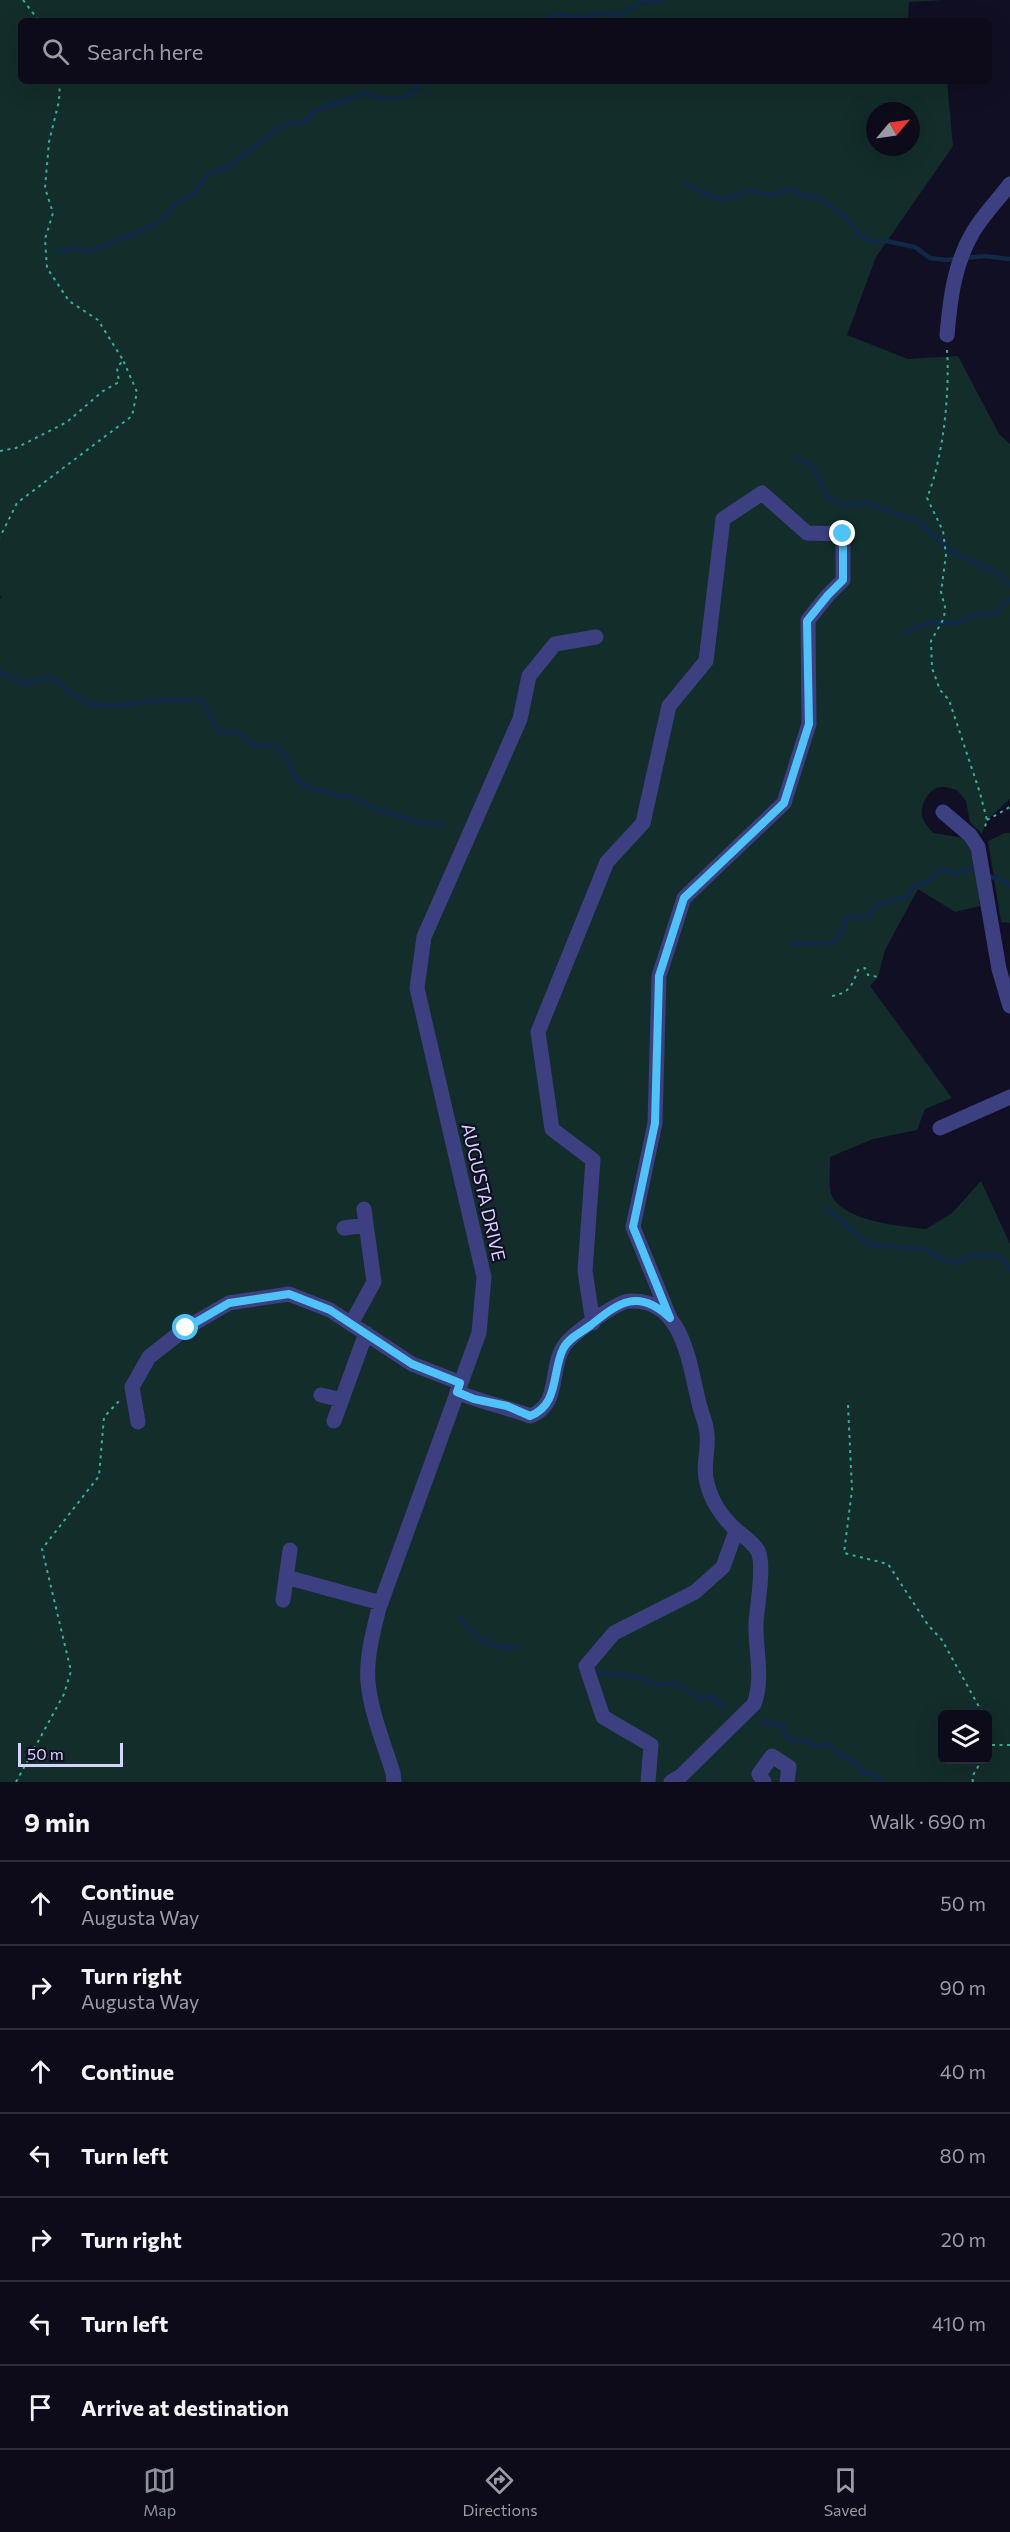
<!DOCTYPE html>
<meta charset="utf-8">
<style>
:root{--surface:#0d0b1a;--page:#1b1927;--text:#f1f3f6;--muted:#9a9ba2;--line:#2d2b39;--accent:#8c9099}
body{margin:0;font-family:Commissioner,sans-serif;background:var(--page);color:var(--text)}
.controls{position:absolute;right:18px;bottom:18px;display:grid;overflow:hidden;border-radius:9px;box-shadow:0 6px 24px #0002}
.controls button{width:54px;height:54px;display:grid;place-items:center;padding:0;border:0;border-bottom:2px solid var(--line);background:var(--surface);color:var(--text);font:30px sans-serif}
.compass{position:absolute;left:866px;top:102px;width:54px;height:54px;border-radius:50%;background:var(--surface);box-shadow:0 6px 24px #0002;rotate:61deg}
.scale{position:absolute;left:18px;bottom:15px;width:105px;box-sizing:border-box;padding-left:6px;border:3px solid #d5d4fd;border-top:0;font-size:16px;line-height:21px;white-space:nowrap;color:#d5d4fd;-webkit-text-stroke:4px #110f23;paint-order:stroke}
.stop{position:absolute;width:18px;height:18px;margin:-14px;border:4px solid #4fc3f7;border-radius:50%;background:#fff}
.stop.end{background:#4fc3f7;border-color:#fff;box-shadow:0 2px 6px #0008}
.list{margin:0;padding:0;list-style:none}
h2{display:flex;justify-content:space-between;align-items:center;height:78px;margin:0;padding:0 24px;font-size:26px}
h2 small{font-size:20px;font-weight:400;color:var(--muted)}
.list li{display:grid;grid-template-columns:39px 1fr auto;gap:18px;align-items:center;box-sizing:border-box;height:84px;padding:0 24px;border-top:2px solid var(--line)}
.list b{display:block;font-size:22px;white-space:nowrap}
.list p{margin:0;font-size:20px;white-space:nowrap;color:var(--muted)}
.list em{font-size:20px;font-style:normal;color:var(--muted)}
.icon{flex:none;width:33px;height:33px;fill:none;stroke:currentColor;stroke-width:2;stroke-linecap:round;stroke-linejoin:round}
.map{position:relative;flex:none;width:1010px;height:1782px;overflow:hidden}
.search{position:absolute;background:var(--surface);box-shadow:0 6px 24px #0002;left:18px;right:18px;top:18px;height:66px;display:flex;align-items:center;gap:15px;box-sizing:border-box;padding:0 21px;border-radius:9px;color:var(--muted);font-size:22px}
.sheet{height:666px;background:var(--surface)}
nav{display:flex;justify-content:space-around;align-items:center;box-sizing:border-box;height:84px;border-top:2px solid var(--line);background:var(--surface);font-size:16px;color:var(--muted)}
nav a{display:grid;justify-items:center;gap:3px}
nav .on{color:var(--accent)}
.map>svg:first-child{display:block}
</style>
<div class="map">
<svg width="1010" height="1782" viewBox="0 0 1010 1782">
<rect width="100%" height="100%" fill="#110f23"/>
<!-- green -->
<path fill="#132d2a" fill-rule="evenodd" d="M0,0H944L909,2L908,21H21V81H947L953,146L876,257L847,335L908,359L958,356L999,434L1010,444V799L987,820L982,834L970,822L966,801L957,790C953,789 947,787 942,787C928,787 917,809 924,821C926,825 931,830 933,833L964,838L974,854L980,906L955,912L918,889L885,950L878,977L870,986L952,1098L925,1109L917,1130L873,1139L830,1157C830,1168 829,1180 830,1190C836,1221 900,1226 926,1229L952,1213L981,1181L1010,1244V1782H0V599L2,596H0ZM875,111H911V147H875ZM942,1714H988V1760H942Z
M1005,833H1010V923L1001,922L988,841Z"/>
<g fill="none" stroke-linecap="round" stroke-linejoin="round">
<!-- stream -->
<path stroke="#102946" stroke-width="4.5" d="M544,21L557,14L586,18L598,13L622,15L642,1L656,3L661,0
M685,184C710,194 723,208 747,190L772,195L791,189L803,196L818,197L850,221L859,235L870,241L882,240L915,247L930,258L946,260L984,256L1010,259
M58,251L73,248L89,251L137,233L160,221L175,204L196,192L207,175L228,167L285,124L304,122L316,110L364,94L384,99L405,97L424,81
M797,457L810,464L818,476L826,496L842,505L867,503L918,521L953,553L996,572L1010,585
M904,632L932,622L958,623L978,613C1010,618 991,608 1010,599
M0,672L23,684L52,677C87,711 100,708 145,702C163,699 182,701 201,699L219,732H236L253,745L277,746L288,760L297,781L313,789L325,790L336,796H351L371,807L420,823L442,824
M791,944L833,943L841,933L846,918L870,916L878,904L905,898L914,886L928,883L940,869L957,874L970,869L1010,884
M828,1208L869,1245L927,1249L938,1258L955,1263L971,1255L1001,1256L1010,1270
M459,1617C478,1640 487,1650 519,1647
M593,1672L639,1677L655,1685L675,1683L702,1700L710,1696L724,1708
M761,1722L783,1725L788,1739L809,1742L817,1747L827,1743L842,1756L856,1763L862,1772L880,1777V1782"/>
<!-- path -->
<path stroke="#35af9e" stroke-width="2" stroke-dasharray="3 4.5" stroke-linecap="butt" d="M23,0L39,21
M60,81L59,101L49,142L45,188L53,213L45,239L47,268L69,301L98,320L123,360
M947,350C950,394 943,458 927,498L943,531L946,555L941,592L945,607L944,618L931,641L932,668L940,690L949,700L980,793L987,820L984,830
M0,451L16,448L67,422L103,391L119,382L117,368L123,360L137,392L132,416L17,503L0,537
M987,820L1010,807
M832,996C849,993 852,986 858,970L865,968L868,975L878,977
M848,1405L852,1490L844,1553L888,1564L928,1625L942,1640L983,1714
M988,1730L991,1745L988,1751
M992,1745H1010
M16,1782L64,1694L71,1671L42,1549L99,1476L104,1417L119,1401
M973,1782L972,1777L982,1760"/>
<!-- minor -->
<path stroke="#3d4080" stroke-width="15" d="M947,335C950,300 954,264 973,232C983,215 998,200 1010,184
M943,812L970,835L978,847L999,969L1010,1006
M940,1128L1010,1097
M344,1228L366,1225
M593,1323L585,1271L593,1160L552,1129L538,1032L607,862L643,823L669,706L706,661L723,519L762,493L807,533L843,534V580L828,595L808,620L809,724L784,803L684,898L659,976L655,1123L633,1227L670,1318
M351,1324L374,1282L364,1209
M457,1392C481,1402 506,1407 530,1416C561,1406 549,1368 564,1346C571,1335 617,1301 630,1301C682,1298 689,1362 698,1399C700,1411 706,1421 707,1434C709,1451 702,1466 707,1483C711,1500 722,1517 735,1529C743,1536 752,1541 758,1551C765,1566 757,1605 756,1623C755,1650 764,1678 754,1704L681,1776L671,1782
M321,1395L342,1400
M334,1421L366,1333
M138,1422L132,1387L149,1357L186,1328L229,1303L289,1294L330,1310L412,1364L461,1383
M286,1577L381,1603
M283,1600L290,1550
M394,1782L393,1773C384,1744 371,1713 368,1682C366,1658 373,1632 379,1608L479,1333L484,1277L417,988L424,937L520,719L529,676L555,644L596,637
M648,1782L651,1745L603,1717L586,1666L614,1633L695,1592L723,1567L736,1531
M764,1782L759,1774L772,1756L789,1767L787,1782"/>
</g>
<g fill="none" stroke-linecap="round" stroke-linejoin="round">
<!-- route -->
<path stroke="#4fc3f7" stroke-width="8" d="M186,1328L229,1303L289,1294L330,1310L412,1364L460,1383L457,1392L474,1399L507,1406L530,1416C559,1406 552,1371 563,1349C568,1338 582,1332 591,1325C619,1302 639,1288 670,1318L633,1227L655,1123L659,976L684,898L784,803L809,724L807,621L828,595L843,580V534"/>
</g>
<g text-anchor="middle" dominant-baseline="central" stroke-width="4.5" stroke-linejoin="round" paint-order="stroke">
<!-- street labels -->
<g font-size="18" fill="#d5d4fd" stroke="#110f23">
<text transform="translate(484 1192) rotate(77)">AUGUSTA DRIVE</text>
</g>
</g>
</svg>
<div class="controls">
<button><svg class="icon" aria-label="layers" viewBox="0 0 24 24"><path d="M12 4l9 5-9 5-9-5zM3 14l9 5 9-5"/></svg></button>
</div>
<svg class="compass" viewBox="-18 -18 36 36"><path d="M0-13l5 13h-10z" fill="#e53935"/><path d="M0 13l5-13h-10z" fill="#9a9ba2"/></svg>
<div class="scale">50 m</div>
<div class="stop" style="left:186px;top:1328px"></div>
<div class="stop end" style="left:843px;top:534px"></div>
<div class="search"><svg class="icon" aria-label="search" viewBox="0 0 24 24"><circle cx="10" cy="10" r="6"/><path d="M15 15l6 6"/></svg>Search here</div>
</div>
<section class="sheet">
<h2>9 min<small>Walk · 690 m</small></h2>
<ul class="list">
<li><svg class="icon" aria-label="ahead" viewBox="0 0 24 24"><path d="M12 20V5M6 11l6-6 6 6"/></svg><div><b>Continue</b><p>Augusta Way</p></div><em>50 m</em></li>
<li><svg class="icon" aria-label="right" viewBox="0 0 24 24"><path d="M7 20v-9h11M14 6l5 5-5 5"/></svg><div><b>Turn right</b><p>Augusta Way</p></div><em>90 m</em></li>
<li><svg class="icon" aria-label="ahead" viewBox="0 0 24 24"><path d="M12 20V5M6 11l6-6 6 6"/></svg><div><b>Continue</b></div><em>40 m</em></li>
<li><svg class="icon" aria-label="left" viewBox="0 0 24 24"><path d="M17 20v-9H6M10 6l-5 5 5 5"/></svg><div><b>Turn left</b></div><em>80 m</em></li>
<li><svg class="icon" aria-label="right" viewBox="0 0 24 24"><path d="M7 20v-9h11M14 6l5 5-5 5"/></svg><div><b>Turn right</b></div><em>20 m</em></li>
<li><svg class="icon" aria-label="left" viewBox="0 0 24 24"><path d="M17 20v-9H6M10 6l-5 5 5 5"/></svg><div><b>Turn left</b></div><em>410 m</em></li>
<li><svg class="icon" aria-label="arrive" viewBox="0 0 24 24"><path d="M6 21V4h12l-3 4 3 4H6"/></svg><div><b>Arrive at destination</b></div></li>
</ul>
</section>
<nav>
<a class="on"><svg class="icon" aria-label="map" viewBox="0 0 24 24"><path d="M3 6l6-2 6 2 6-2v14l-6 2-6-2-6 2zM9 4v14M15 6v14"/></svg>Map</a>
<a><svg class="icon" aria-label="directions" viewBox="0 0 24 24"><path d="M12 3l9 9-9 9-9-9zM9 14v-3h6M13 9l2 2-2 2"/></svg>Directions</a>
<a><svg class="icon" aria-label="saved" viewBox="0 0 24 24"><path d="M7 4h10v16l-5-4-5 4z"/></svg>Saved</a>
</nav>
